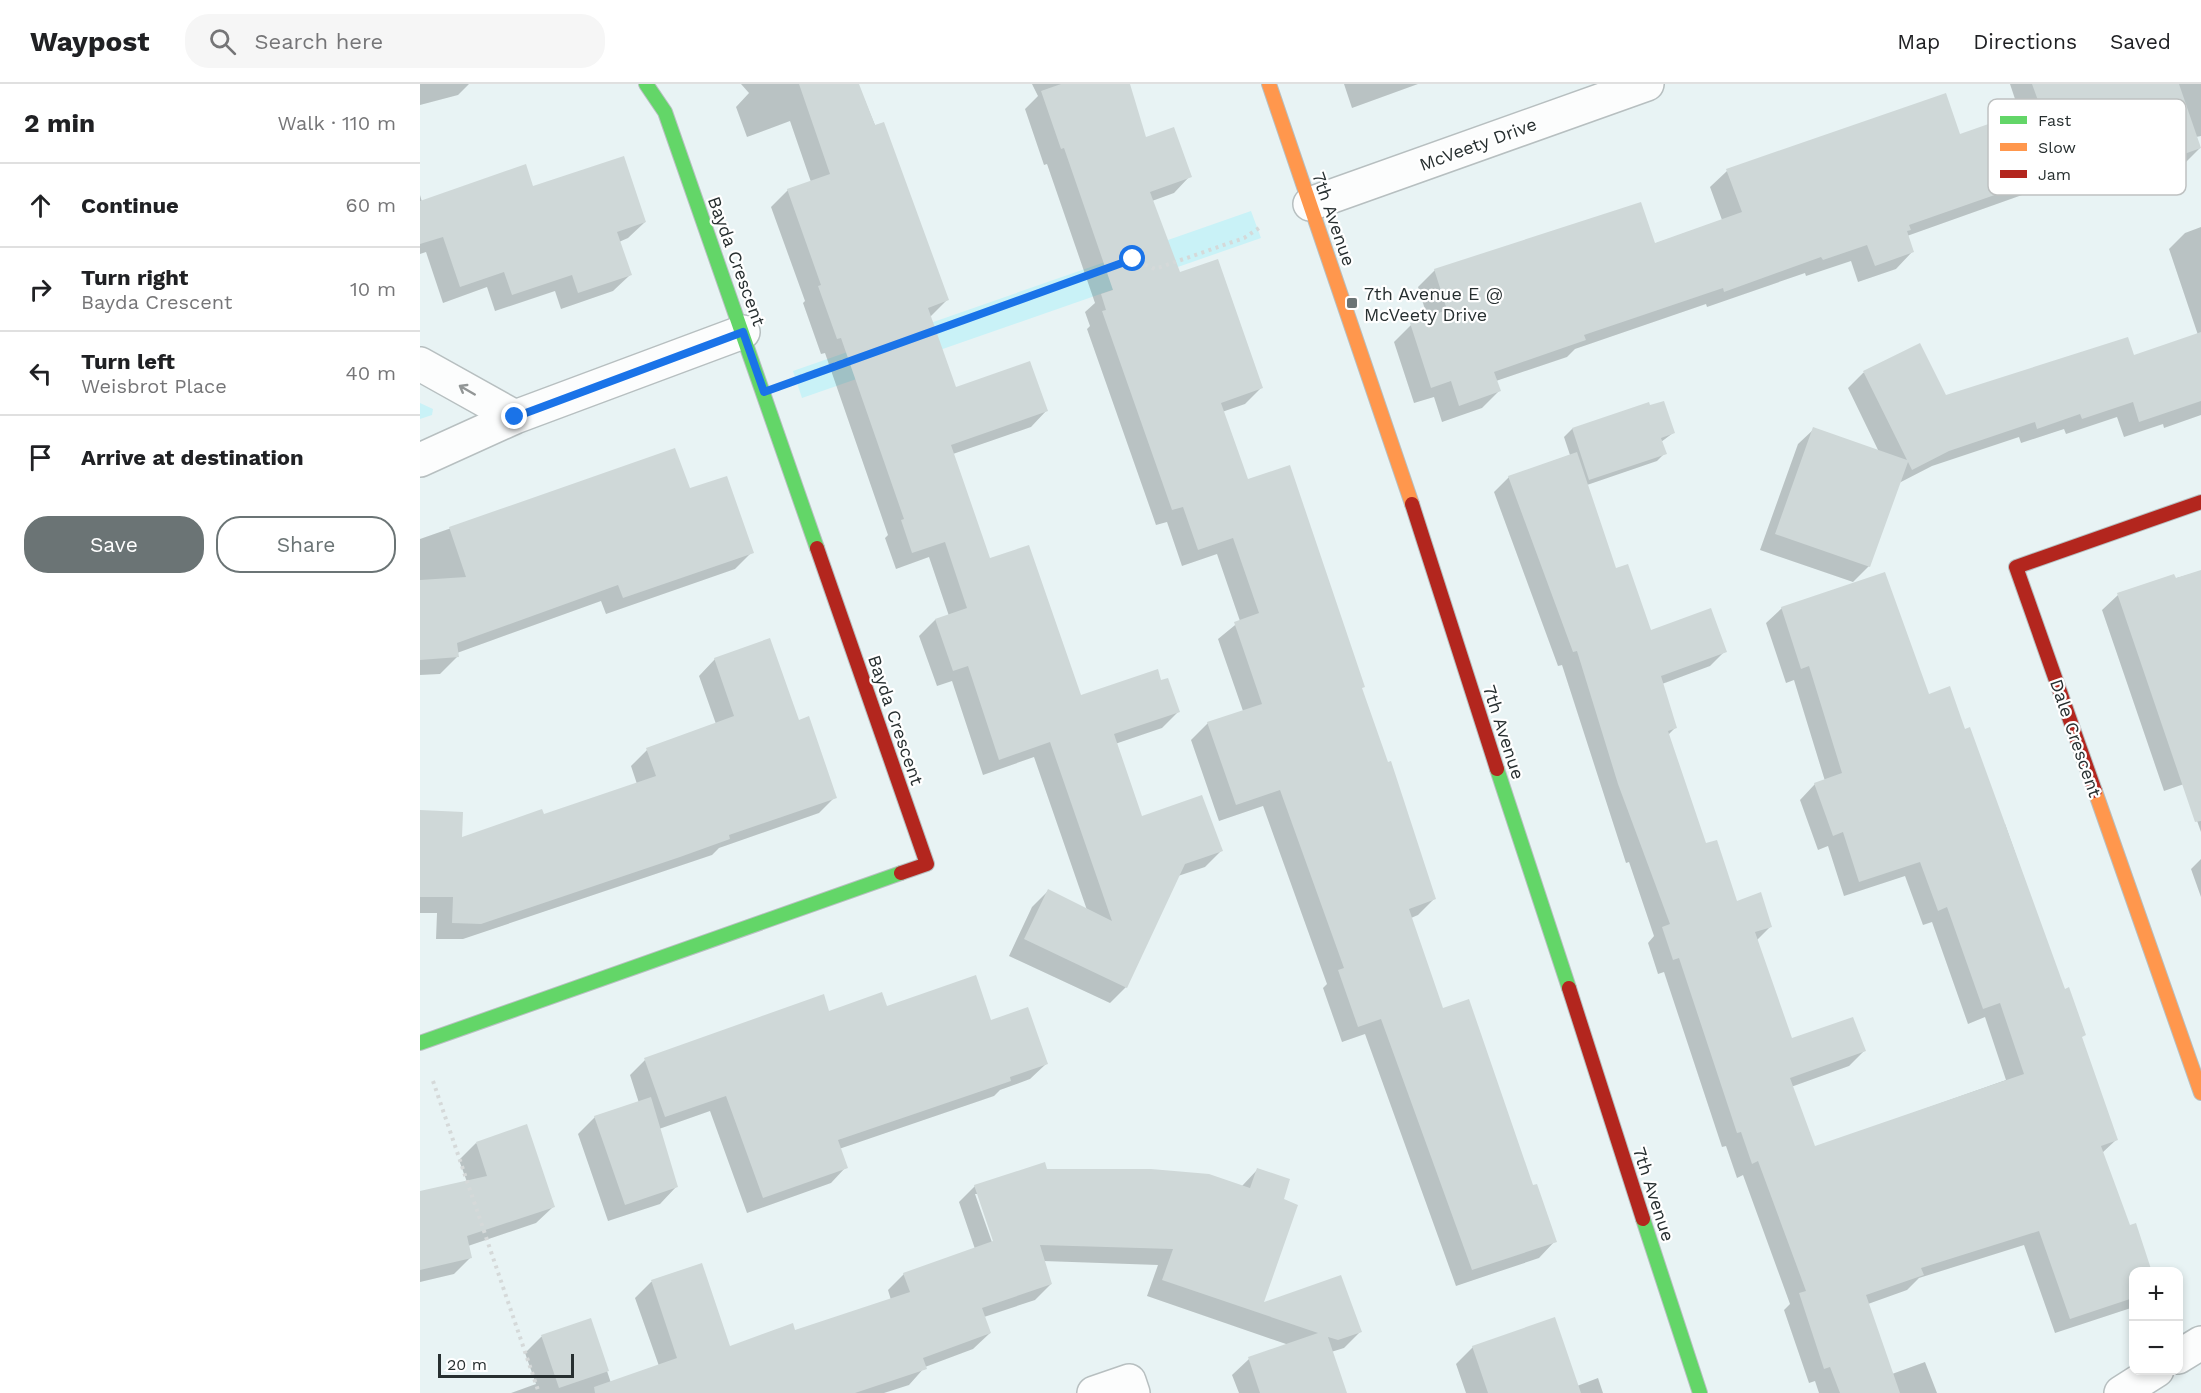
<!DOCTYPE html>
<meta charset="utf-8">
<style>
:root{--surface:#fff;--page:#f6f6f6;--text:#202124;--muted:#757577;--line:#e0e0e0;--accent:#6b7475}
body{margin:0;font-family:"Work Sans",sans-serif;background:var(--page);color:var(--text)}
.controls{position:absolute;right:18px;bottom:18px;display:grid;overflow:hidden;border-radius:12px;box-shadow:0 3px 9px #0003}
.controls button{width:54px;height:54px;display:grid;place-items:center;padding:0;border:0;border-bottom:2px solid var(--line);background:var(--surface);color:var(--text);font:30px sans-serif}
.scale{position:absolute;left:18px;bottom:15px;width:136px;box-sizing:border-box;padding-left:6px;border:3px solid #272f30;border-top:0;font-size:16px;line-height:21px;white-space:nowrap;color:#272f30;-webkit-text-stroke:4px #fff;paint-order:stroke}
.stop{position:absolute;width:18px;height:18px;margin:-14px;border:4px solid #1a73e8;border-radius:50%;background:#fff}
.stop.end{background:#1a73e8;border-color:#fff;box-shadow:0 2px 6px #0008}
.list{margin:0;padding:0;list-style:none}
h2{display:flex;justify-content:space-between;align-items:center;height:78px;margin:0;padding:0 24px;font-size:26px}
h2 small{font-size:20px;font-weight:400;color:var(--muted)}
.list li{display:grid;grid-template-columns:39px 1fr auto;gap:18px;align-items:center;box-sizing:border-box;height:84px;padding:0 24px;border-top:2px solid var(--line)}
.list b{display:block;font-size:22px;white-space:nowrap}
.list p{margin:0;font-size:20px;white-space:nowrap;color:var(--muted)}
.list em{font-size:20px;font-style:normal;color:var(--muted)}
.actions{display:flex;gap:12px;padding:18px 24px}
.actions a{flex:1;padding:14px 0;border:2px solid var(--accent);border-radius:24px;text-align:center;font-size:21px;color:var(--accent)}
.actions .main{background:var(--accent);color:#fff}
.icon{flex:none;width:33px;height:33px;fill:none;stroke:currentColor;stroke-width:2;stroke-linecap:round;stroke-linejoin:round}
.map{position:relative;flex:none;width:1781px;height:1309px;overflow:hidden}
header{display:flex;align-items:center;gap:36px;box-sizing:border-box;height:84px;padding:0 30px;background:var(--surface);border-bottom:2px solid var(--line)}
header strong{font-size:28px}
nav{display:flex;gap:33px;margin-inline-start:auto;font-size:21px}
.search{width:420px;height:54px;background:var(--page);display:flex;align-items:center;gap:15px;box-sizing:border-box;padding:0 21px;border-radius:24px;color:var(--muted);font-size:22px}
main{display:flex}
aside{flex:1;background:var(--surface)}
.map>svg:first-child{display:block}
</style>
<header>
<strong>Waypost</strong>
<div class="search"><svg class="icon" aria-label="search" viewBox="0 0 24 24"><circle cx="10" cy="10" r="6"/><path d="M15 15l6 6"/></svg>Search here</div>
<nav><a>Map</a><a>Directions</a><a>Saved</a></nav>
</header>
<main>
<aside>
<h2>2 min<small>Walk · 110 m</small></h2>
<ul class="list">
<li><svg class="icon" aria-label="ahead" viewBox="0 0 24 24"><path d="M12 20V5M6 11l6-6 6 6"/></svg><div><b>Continue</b></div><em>60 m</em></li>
<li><svg class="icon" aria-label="right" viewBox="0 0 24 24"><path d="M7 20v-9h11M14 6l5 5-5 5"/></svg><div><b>Turn right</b><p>Bayda Crescent</p></div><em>10 m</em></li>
<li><svg class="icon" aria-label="left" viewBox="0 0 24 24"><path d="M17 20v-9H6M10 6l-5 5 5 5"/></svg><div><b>Turn left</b><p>Weisbrot Place</p></div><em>40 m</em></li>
<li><svg class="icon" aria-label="arrive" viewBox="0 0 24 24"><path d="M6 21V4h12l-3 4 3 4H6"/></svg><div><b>Arrive at destination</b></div></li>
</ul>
<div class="actions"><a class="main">Save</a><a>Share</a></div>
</aside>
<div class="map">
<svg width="1781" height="1309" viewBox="0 0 1781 1309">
<rect width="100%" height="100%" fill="#e8f3f4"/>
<!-- green -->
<path fill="#c9f2f7" d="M831,127L841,154L382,314L373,287Z
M0,319L13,325L12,331L0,335Z"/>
<!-- shadow -->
<path fill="#0003" fill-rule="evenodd" d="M0,0H49L38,11L0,21Z
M321,0H438L527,216L510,233L535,305L627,326L611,343L533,370L569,476L660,613L740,598L758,628L742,644L695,660L721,734L801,767L785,783L758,792L706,903L690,919L589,872L612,823L628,807L667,826L614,673L563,691L532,597L517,602L499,552L515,536L529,532L509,473L476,485L465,454L468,451L405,269L401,270L383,219L385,217L351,123L368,106L391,98L370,37L327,53L316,23L329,9Z
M612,0H708L725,55L770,92L754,109L732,117L759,190L841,304L825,320L802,328L827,397L941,605L1014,815L998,831L991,834L1022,926L1113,1103L1135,1157L1119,1174L1036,1202L945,950L922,958L903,904L907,900L843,722L799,737L771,656L788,639L823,627L798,555L820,537L797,470L762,482L747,438L736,441L667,245L670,242L665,228L675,219L627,80L624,81L605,25L618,12Z
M924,0H998L932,24Z
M1590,0H1781V52L1776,53L1780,64L1763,81L1697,104L1689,80L1487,152L1492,168L1476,185L1438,198L1431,177L1386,192L1385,189L1287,223L1286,220L1155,265L1147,273L1076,297L1079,307L1062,324L1022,338L1014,313L994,319L974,258L991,241L1008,235L998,203L1015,186L1234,160L1302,136L1290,103L1307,87L1539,52L1600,30Z
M112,104L225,138L208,154L199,158L210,191L193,207L141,225L135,207L75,227L67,203L23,219L6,168L0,170V111L2,118Z
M1781,143V331L1744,344L1743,340L1704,353L1697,333L1646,350L1644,345L1601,359L1599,353L1512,382L1479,399L1449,482L1433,498L1340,466L1378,360L1394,345L1459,368L1428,304L1443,289L1499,261L1525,312L1713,273L1778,251L1749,165L1765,149Z
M1152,345L1253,349L1241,358L1245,369L1237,377L1167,401L1195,486L1230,548L1305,567L1290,582L1242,600L1256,643L1248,651L1285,761L1316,819L1351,842L1336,857L1371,956L1444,967L1429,982L1371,1003L1394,1064L1586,996L1565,933L1548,940L1512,838L1503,841L1485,792L1424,812L1408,762L1398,766L1380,716L1395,700L1405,697L1374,596L1366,599L1346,539L1362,524L1508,612L1582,742L1585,740L1696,1056L1682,1069L1714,1188V1223L1635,1249L1604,1161L1499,1194L1487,1206L1448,1220L1472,1290L1505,1278L1517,1309H1399L1395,1297L1389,1299L1364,1226L1370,1220L1323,1091L1317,1094L1306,1062L1302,1063L1244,888L1238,890L1228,859L1234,852L1209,778L1206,779L1142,581L1138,582L1074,408L1089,393L1150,371L1144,353Z
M254,366L269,406L332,468L315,485L186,530L181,517L37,569V573L20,590L0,591V455Z
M1781,487V748L1764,700L1744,707L1682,526L1698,511Z
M295,575L378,637L415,713L399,729L299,764L292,771L43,855H16L17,829H0V728L41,755L123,732L217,700L211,682L227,666L296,640L279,592Z
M1781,775V813L1771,785Z
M466,924L570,938L626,980L610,995L580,1006L574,1012L419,1065L426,1083L411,1099L327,1129L290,1027L239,1045L256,1103L240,1120L188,1137L158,1050L175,1033L219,1019L210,991L225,976L408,929Z
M56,1059L133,1123L116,1139L48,1162L50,1174L34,1190L0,1198V1108L47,1098L39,1076Z
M838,1085L862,1116L842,1221L940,1248L924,1264L911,1268L926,1309H819L812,1291L829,1275L869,1261L727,1212L738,1181L623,1177L631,1200L615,1216L564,1233L570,1249L553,1265L505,1283L489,1301L464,1309H91L116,1300L105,1269L121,1253L170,1236L191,1299L239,1282L215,1214L231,1198L281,1181L309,1264L374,1248L471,1216L468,1206L484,1190L555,1165L539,1118L555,1102L626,1086L822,1102ZM555,1110H559L577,1163L574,1164Z
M1053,1263L1157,1302L1178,1294L1183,1309H1046L1036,1280Z"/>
<!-- building -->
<path fill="#cfd8d8" d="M379,0H439L455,41L464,38L529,216L508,224L536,303L610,277L628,327L531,361L570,474L609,461L661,611L738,585L741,596L748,594L760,628L694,650L722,732L782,711L803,767L765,780L707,904L604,855L628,805L692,837L630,658L579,676L548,582L533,587L515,535L547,524L525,458L492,469L481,436L484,435L421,254L417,255L398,202L401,201L367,105L410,90Z
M641,0H710L726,53L754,43L772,93L730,108L760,188L798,175L843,304L801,319L828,395L870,381L945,603L942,604L968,678L971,677L1016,815L989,825L1023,924L1049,915L1113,1101L1117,1100L1137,1158L1052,1186L961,935L938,943L918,886L924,884L860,706L816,721L787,638L842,620L814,538L839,529L813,454L778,466L763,423L752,426L682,227L686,226L681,210L693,206L644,64L641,65L621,7Z
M1612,0H1759L1781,64L1714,88L1706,65L1489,141L1491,146L1487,147L1494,168L1455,182L1447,161L1403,176L1401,173L1304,208L1303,204L1164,251L1166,256L1074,288L1081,307L1039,322L1031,297L1011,304L990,239L1027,226L1014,185L1221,118L1235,159L1322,128L1306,85L1526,9L1540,50L1620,22Z
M204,72L226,138L197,148L212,191L158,209L152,191L92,211L84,188L40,203L23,153L0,160V117L106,80L113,102Z
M1781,248V317L1719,338L1713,318L1662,335L1660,330L1617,345L1615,338L1529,367L1492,386L1488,378L1450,483L1355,450L1393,343L1487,376L1443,287L1500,259L1526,311L1708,253L1714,271Z
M1244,317L1255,349L1241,354L1247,370L1169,396L1152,344L1229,318L1230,321Z
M255,364L270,404L307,392L334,469L203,514L198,501L37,559L39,573L0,576V496L46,493L29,443Z
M1157,368L1196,484L1208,480L1231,546L1291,524L1307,568L1241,592L1257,644L1248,647L1286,759L1297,756L1317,817L1341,808L1352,843L1335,848L1372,954L1433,933L1446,967L1370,994L1395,1062L1604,990L1580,919L1563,925L1527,823L1518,827L1500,778L1439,798L1423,748L1413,752L1394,699L1422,689L1389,582L1381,585L1361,523L1465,488L1509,610L1530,602L1545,645L1550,643L1645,905L1649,903L1666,951L1662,953L1698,1056L1681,1062L1710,1141L1716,1139L1732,1188H1713V1214L1650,1235L1619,1147L1501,1184L1504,1191L1446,1211L1480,1309H1420L1410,1283L1404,1285L1379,1209L1386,1207L1338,1077L1332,1080L1321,1048L1317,1049L1259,874L1253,876L1242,843L1250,840L1198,700L1157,567L1153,568L1088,392Z
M1781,486V737L1775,738L1697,509L1754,490L1756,494Z
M350,554L379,636L389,632L417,714L309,751L310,755L260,773L61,840L32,839L33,813H0V726L43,728L42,753L122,725L124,730L236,692L226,664L314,632L294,574Z
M556,891L571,936L608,923L628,980L590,993L591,997L418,1056L428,1084L343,1114L306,1012L245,1033L224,974L404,910L409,927L462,908L467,922Z
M231,1013L258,1103L205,1121L174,1032Z
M107,1040L135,1123L47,1152L52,1174L0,1186V1107L67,1092L56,1058Z
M625,1078L627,1085H731L789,1090L830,1104L837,1084L870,1095L864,1115L878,1121L844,1218L921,1191L942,1248L918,1256L908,1253L927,1309H840L828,1273L898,1249L742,1196L753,1165L620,1161L632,1200L562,1224L571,1249L503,1274L507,1285L435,1309H175L174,1303L257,1274L231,1196L282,1179L310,1262L373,1239L375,1246L490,1208L483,1189L573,1157L554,1101Z
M1135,1233L1161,1309H1068L1052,1262Z
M171,1234L189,1287L139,1304L121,1251Z"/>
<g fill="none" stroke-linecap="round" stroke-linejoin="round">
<!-- street casing -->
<g stroke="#b7bfc0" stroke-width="36">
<path id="street" d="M890,120L1227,0
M0,280L95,333
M0,376L95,333L323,248
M1758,1273L1781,1259
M674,1309L709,1297L713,1309
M1701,1309L1737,1286"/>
</g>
<!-- fast casing -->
<g stroke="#b7bfc0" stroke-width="16">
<path id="fast" d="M226,0L245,28L397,464
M1077,685L1149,904
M0,959L481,789
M1223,1135L1280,1309"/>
</g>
<!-- slow casing -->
<g stroke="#b7bfc0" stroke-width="16">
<path id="slow" d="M849,0L992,420
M1675,707L1781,1009"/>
</g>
<!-- jam casing -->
<g stroke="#b7bfc0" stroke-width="16">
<path id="jam" d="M992,420L1077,685
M397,464L507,780L481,789
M1675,707L1596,483L1781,418
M1149,904L1223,1135"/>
</g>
<!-- path -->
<path stroke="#d5d9d9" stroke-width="4" stroke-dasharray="3 4.5" stroke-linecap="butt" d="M379,293L713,175L735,185L824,154L842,142
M13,997L119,1309"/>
<!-- street -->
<use href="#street" stroke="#fcfdfd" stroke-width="33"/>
<!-- fast -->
<use href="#fast" stroke="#63d668" stroke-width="14"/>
<!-- slow -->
<use href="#slow" stroke="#ff974d" stroke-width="14"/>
<!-- jam -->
<use href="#jam" stroke="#b3261e" stroke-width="14"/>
</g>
<!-- one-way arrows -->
<defs><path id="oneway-shaft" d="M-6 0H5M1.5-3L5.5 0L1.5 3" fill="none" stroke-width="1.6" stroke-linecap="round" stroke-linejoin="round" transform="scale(1.5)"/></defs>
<use stroke="#929696" href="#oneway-shaft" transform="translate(47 306) rotate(-150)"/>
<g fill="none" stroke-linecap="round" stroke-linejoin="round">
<!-- route -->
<path stroke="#1a73e8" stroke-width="8" d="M95,333L323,248L344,308L713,175"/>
</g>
<!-- markers -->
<rect fill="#6b7475" stroke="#fff" stroke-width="2" x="926" y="213" width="12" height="12" rx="3"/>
<g text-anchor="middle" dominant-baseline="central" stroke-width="4.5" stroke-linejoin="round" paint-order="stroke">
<!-- street labels -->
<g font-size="18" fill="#272f30" stroke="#fff">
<text transform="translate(1058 60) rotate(-20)">McVeety Drive</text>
<text transform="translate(914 135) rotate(71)">7th Avenue</text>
<text transform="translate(317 177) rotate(70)">Bayda Crescent</text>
<text transform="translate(476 636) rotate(71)">Bayda Crescent</text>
<text transform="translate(1084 648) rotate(72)">7th Avenue</text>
<text transform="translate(1656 654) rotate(71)">Dale Crescent</text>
<text transform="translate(1234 1110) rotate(72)">7th Avenue</text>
</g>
<!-- poi labels -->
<g font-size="18" fill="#272f30" stroke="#fff" text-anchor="start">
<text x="944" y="209">7th Avenue E @<tspan x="944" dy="21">McVeety Drive</tspan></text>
</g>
</g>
<!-- legend -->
<rect x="1568" y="15" width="198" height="96" rx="9" fill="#fff" stroke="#bec1c1" stroke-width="1.5"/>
<rect x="1580" y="32" width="27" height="8" fill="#63d668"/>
<rect x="1580" y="59" width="27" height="8" fill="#ff974d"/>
<rect x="1580" y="86" width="27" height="8" fill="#b3261e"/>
<g font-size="16" fill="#272f30">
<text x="1618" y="42">Fast</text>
<text x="1618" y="69">Slow</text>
<text x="1618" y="96">Jam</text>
</g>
</svg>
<div class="controls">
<button>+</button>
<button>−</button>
</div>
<div class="scale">20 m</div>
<div class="stop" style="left:713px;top:175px"></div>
<div class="stop end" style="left:95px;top:333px"></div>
</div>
</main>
